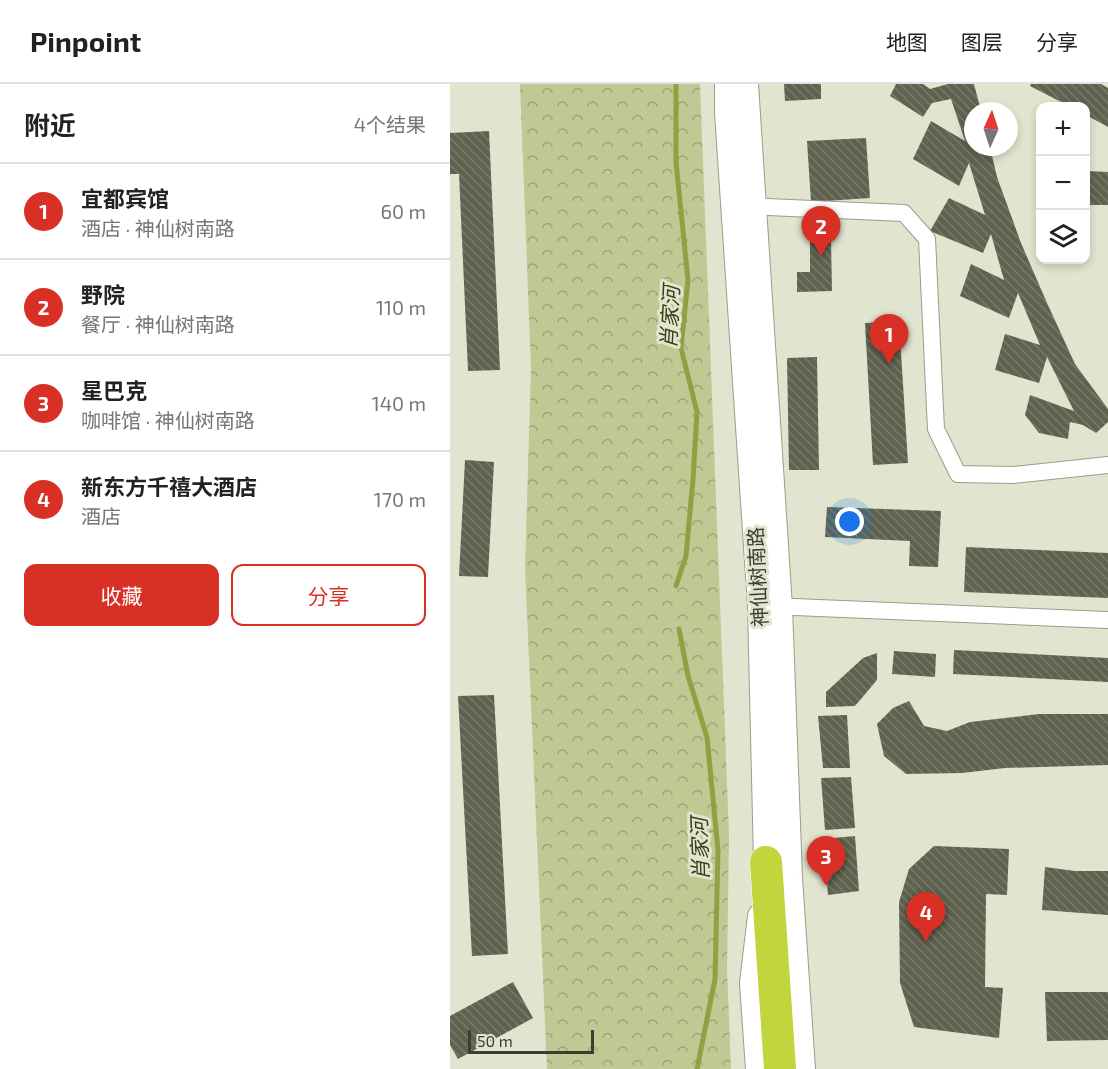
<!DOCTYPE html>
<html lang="zh">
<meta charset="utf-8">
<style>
:root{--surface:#fff;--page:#f6f6f6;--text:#222;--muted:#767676;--line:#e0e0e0;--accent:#d93025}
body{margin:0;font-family:"Exo 2","Noto Sans SC",sans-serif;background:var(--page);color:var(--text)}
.controls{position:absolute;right:18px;top:18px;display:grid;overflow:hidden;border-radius:12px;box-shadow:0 3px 9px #0003}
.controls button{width:54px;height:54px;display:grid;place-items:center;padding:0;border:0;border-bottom:2px solid var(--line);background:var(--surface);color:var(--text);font:30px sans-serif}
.compass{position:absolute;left:514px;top:18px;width:54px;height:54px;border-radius:50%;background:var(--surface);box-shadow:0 3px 9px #0003;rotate:3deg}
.scale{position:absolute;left:18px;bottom:15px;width:126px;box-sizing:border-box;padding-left:6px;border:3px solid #3b3d34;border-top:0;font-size:16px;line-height:21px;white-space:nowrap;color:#3b3d34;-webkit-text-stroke:4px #e1e5cf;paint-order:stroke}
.you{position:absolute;left:400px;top:438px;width:21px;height:21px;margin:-15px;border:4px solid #fff;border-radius:50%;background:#1a73e8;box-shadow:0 0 0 9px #1a73e833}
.badge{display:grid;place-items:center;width:39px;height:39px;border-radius:50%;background:var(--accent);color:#fff;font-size:20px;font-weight:700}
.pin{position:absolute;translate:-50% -50px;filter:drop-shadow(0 2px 3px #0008)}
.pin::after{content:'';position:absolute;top:32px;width:21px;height:18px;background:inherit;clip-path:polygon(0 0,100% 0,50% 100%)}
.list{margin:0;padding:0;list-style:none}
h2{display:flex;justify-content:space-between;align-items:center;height:78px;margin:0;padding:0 24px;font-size:26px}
h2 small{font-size:20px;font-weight:400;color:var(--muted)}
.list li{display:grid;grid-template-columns:39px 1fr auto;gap:18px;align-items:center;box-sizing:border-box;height:96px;padding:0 24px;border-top:2px solid var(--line)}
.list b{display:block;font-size:22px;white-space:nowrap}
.list p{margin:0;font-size:20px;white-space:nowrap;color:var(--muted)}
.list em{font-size:20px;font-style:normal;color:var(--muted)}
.actions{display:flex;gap:12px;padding:18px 24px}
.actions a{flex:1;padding:14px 0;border:2px solid var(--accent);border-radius:12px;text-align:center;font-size:21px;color:var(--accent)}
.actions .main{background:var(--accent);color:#fff}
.icon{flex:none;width:33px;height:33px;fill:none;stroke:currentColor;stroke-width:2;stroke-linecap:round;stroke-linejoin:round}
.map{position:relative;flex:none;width:658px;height:985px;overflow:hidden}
header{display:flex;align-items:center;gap:36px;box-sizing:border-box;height:84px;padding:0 30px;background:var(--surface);border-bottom:2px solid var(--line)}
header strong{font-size:28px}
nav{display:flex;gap:33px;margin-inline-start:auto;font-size:21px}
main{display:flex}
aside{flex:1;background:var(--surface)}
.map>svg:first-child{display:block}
</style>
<header>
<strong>Pinpoint</strong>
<nav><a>地图</a><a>图层</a><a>分享</a></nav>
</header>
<main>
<aside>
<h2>附近<small>4个结果</small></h2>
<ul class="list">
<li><span class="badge">1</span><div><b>宜都宾馆</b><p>酒店 · 神仙树南路</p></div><em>60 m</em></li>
<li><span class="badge">2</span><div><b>野院</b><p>餐厅 · 神仙树南路</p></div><em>110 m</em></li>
<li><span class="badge">3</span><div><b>星巴克</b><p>咖啡馆 · 神仙树南路</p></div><em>140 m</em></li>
<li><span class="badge">4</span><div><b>新东方千禧大酒店</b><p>酒店</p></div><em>170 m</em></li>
</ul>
<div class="actions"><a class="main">收藏</a><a>分享</a></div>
</aside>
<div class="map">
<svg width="658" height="985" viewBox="0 0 658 985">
<defs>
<pattern id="park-crowns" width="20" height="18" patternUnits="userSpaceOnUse" patternTransform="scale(1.5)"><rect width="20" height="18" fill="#bfc993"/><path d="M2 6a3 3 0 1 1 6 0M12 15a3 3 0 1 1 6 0" fill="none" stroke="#9ca479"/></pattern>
<pattern id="building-back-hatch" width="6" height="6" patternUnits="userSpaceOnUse" patternTransform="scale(1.5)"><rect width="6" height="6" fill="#5e624e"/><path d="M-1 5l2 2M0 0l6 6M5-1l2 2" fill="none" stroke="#787b6b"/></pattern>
</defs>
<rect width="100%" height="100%" fill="#e1e5cf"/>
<!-- park -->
<path fill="url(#park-crowns)" d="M70,0H250L279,751L277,885L281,985H97L75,484L81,284Z"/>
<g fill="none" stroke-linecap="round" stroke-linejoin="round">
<!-- stream -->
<path stroke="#929f43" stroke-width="5" d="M226,502L236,472L243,395L247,328L231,264L238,196L226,78V0
M229,545L238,592L257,653L268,766L265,895L247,985"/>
</g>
<!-- building -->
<path fill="url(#building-back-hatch)" d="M334,0H371V15L335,17Z
M446,0H473L480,5L498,0H524L531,27H523V63H540L547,93L571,159L597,219L625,280L658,325V338L646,349L633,341L620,338L618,355L589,349L575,331L580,311L624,327L597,273L589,299L545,286L555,250L590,261L568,209L559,234L510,212L521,180L554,196L541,150L533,169L480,147L499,114L535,131L519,79L509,102L463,75L481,37L515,57L501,15L482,19L473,33L440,12Z
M581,0H651L658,4V43L636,31V22H619L580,2Z
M39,47L50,286L18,287L9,90H0V49Z
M416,54L420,114L361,118L357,57Z
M636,87L658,88V121H636Z
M381,156L382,207L347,208V188H360V157Z
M449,237L458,379L423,381L415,239Z
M367,273L369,386H339L337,274Z
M15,376L44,378L38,493L9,492Z
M377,423L491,427L488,483L459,482L460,457L375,453Z
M516,463L658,469V514L514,508Z
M504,566L658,574V598L503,590Z
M444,567L486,570L485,593L442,590Z
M427,569V596L405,622L376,623V608L413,574Z
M44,611L58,870L22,872L8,612Z
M459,617L474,642L497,647L520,638L589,630H658V681L555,684L512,689L456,690L434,672L427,640L443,624Z
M397,631L400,684H373L368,632Z
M401,693L405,744L375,746L371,694Z
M405,752L409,807L378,811L373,755Z
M484,762L559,765L557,811L536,810L535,903L553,904L549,954L464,943L450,899L449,818L459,785Z
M595,783L625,787H658V831L592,826Z
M63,898L83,934L8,975L0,961V932Z
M595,908H658V956L597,957Z"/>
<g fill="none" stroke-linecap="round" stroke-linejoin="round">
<!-- street casing -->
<g stroke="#9a9e89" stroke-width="18">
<path id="street" d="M293,122L454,129L477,155L486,345L508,390L563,391L658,381
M320,522L658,536"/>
</g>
<!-- secondary casing -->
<g stroke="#9a9e89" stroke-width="26">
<path id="secondary" d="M277,0V29L310,522L316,778L314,794
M296,0L330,523L340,794L353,985
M308,985L302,899L310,832"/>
</g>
<!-- highway casing -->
<g stroke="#fff" stroke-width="33">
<path id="highway" d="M316,778L330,985"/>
</g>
<!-- street -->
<use href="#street" stroke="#fff" stroke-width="16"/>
<!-- secondary -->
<use href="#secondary" stroke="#fff" stroke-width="24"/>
<!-- highway -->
<use href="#highway" stroke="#c3d53d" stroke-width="32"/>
</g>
<g text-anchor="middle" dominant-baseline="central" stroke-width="6" stroke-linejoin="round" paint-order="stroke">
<!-- street labels -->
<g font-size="20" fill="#3b3d34" stroke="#e1e5cf">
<text transform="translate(307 493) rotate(-93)">神仙树南路</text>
</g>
<!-- water labels -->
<g font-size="21" font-style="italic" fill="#383d16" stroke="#e1e5cf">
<text transform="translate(219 233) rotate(-87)">肖家河</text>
<text transform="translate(249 765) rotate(-92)">肖家河</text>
</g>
</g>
</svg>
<div class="controls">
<button>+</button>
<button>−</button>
<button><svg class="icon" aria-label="layers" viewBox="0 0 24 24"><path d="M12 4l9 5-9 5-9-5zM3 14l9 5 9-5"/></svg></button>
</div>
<svg class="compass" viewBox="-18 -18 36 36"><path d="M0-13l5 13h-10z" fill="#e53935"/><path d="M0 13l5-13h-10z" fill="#767676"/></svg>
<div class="scale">50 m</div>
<div class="you"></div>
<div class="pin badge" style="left:439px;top:280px">1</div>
<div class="pin badge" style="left:371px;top:172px">2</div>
<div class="pin badge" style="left:376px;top:802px">3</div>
<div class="pin badge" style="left:476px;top:858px">4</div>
</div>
</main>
